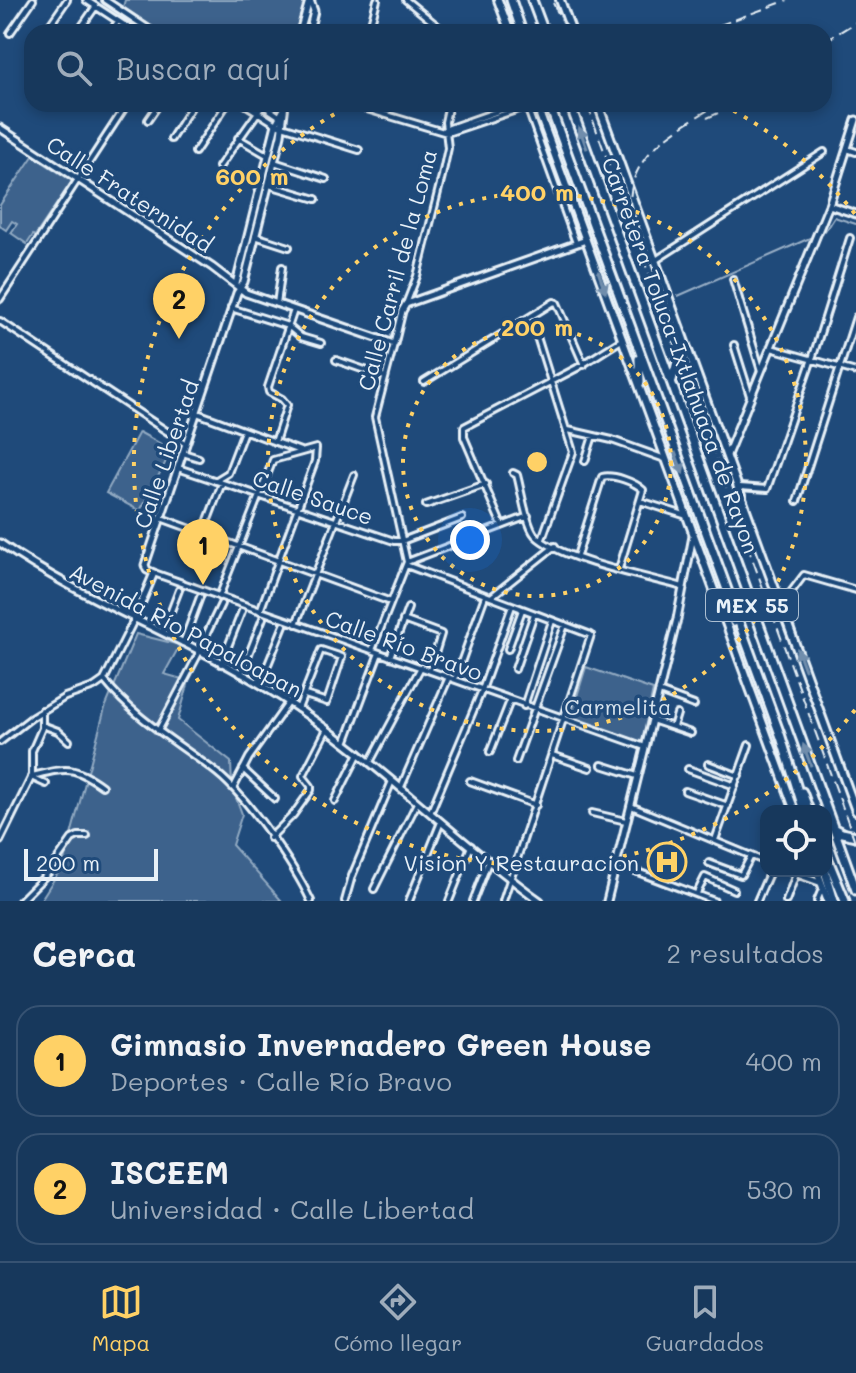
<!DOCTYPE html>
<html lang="es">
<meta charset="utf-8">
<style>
:root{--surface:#17385c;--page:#244365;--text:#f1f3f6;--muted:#9eacbb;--line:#365272;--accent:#ffd166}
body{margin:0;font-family:Mali,sans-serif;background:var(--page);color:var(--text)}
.controls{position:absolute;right:24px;bottom:24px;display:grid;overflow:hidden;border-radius:16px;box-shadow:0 4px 12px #0003}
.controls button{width:72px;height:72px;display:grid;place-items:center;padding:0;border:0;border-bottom:2px solid var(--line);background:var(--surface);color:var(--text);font:40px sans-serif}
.scale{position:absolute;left:24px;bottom:20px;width:134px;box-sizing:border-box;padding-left:8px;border:4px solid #e8f1f8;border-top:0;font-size:22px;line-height:28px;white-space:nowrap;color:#e8f1f8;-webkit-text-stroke:6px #1f4a7a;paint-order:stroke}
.you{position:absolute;left:470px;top:540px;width:28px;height:28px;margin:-20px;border:6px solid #fff;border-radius:50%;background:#1a73e8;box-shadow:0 0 0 12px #1a73e833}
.badge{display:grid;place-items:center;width:52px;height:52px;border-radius:50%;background:var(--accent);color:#111;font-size:26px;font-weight:700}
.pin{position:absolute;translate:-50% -66px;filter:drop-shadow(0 2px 4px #0008)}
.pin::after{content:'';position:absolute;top:42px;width:28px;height:24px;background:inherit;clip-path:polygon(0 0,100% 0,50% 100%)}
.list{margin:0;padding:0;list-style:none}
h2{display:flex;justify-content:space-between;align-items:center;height:104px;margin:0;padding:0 32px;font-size:34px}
h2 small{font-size:26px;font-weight:400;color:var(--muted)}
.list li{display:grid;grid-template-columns:52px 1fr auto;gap:24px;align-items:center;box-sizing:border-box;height:112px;margin:0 16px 16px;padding:0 16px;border:2px solid var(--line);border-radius:24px}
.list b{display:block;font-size:30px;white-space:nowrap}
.list p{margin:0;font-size:26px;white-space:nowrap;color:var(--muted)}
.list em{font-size:26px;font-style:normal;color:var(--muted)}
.icon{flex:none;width:44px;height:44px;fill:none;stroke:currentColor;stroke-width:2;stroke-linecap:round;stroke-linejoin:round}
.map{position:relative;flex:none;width:856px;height:901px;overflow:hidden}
.search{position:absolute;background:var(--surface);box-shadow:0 4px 12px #0003;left:24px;right:24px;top:24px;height:88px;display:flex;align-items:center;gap:20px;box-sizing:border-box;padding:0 28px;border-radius:24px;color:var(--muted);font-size:30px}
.sheet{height:360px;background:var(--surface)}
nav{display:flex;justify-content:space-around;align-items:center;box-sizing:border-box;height:112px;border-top:2px solid var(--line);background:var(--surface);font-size:22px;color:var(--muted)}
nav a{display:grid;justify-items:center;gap:4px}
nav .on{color:var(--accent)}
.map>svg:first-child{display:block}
</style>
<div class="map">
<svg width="856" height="901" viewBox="0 0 856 901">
<rect width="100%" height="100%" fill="#1f4a7a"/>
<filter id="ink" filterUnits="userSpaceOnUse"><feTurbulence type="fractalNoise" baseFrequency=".0125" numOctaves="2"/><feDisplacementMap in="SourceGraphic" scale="16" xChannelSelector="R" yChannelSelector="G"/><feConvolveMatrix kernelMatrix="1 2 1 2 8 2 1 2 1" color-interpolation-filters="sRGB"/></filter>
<g filter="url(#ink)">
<!-- green -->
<path fill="#3c628c" stroke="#92aac2" stroke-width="2" d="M125,0H306L298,32H161L123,7Z
M33,156L72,181L35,236L33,235L27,244L11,233L17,224L12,221L6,230L0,226V205Z
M139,432L172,450L140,511L106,493Z
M136,634L180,645L164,674L189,681L178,720L231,762L232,787L242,814L232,845L281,900L278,901H40L63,865L105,708Z
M586,667L653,690L642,742L570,719Z"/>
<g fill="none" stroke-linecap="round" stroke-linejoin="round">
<!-- stream -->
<path stroke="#9ab0c7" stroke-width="2" d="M825,231L834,217L856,224
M678,296L810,238"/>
<!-- street casing -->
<g stroke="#e8f1f8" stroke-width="10">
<path id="street" d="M86,0L135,32
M105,0L153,32
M406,0L445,32
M371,26L395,32
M45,32L67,0
M78,32L96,6
M111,32L118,21
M369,32L377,0
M423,32L436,26
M10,33L33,0
M245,104L276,124L359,150
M350,104L447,133L534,104
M526,104L576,243
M263,105L282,118
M148,120L159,104
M444,130L518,104
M238,138L267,155
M171,139L193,104
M847,149L856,152
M195,152L227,104
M274,162L326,179
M219,167L263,105
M269,185L316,199
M255,236L289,247
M656,260L824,152
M733,279L761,371
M0,299L127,104
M277,304L282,267
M406,304L417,276L442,176L448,148L445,122L449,104
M231,308L288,326L301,337L321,343
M0,321L186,444
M533,324L573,452L542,539
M734,345L750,396
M771,348L856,372
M336,360L385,377
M424,382L554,302L557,303L584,365
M197,413L300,451
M568,430L612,440L665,459
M275,442L287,405L282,399L269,392L268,387L294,310
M183,453L199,458
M585,461L593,436
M178,468L394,541H402L462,518
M513,473L517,475C521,489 526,525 535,535C559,560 648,577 683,587
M215,481L228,473L244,431
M740,487L767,489L814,353L850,238
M640,501L687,516
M797,501L856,317
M426,505L486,484
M161,518L391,602
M502,526L464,437V427L577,368L623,339
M203,533L222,483
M577,556L602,477C613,474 635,482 643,490L619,569
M407,562L528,516
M406,565L591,635L503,901
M154,573L645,747
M219,597L273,460L316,448L315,461L260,611
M491,597L555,546
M782,604L804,575L856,590
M403,620L441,634L430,670
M296,624L354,475
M163,632L179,590
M183,643L200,597
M508,649L522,610
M372,650L407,562L375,417L394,344
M198,652L221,604
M390,657L408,608
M221,664L242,611
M515,669L534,614
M241,674L263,618
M455,679L485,596
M104,680C138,722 175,740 217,773C248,798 294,865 311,901
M257,682L265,671
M260,684L284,625
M659,692L694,705
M524,706L552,621
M298,709L321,650L342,657L327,702L305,695
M652,720L691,733
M42,725L58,731L69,741
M673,727L677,714
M158,731L199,653
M0,742L31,718L65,697L94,687L104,680L134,620
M345,743L379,653
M490,752L510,701
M552,755L590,768
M516,761L565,625
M370,762L421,667
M708,764L739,776
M602,765L637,776
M243,769L275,799
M688,769L735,786
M32,776C66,768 73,765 102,786
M31,777L46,784
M470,781L536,805
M234,787L249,758L289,702
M401,787L449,677
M685,791L728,806
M335,801L359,753
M631,806L766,862
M431,811L482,690L512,606
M592,813L626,821
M270,838L293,815L311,790V786L303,776L327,729
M715,840L749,745
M0,841L32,776V751L42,728V710
M709,863L741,875L751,856
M635,871L714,901
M788,871L821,883
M374,889L417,803
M697,893L705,877L734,890
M20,901L49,872L72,839L78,836H87
M345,901L352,876L392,781
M409,901L441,822
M449,901L471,846
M473,901L489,860
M757,901L770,871
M786,901L796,874
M817,901L822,889"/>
</g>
<!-- secondary casing -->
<g stroke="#e8f1f8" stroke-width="11">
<path id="secondary" d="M300,32L309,1
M309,32L314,11L310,0
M0,128L212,267L246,293L394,344L402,311L406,304L586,240
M829,205L856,214
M236,284L276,124L284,109
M727,455L829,205L856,120
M0,543C89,605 192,639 282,698C375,758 451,837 540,901
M134,620L154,573L147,570L145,565L237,293L244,282L281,135L285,104
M607,901L677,619L693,536"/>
</g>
<!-- primary casing -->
<g stroke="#e8f1f8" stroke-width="12">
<path id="primary" d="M498,0L510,32
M560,0L572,32
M536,104L795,811
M598,104L856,811
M817,871L828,901"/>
</g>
<!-- highway casing -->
<g stroke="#e8f1f8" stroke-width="13">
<path id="highway" d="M511,0L522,32
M532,0L544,32
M549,104L781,737L804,811
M570,104L856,890
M639,359L640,382
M672,380L683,341
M717,596L734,622
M802,792L809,811
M833,828L842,833L856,836
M826,855L845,901
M825,871L834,901"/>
</g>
<!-- street -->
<use href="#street" stroke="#1f4a7a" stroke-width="4"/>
<!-- secondary -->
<use href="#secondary" stroke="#1f4a7a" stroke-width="5"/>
<!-- primary -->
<use href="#primary" stroke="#1f4a7a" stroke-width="6"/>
<!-- highway -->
<use href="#highway" stroke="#1f4a7a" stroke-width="7"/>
<!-- rail -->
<path stroke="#e8f1f8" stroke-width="2" stroke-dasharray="12 6" stroke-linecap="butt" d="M553,3L561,19L573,32
M701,32L788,0
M824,42L856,22
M587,104L856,844
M707,118L739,104
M631,214C623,155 676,130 718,104"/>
</g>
<!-- one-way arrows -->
<defs><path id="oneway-solid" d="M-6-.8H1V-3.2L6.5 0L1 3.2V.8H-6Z" transform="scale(2)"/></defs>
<g fill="#6f8dac">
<use href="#oneway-solid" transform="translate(583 138) rotate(-110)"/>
<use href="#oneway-solid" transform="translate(602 282) rotate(70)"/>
<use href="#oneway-solid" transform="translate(679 463) rotate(69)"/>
<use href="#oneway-solid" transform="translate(801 659) rotate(-110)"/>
<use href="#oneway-solid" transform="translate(807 755) rotate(-110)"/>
</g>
</g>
<!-- distance rings -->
<g fill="none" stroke="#ffd166" stroke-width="4" stroke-dasharray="4 8">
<circle cx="537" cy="462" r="134"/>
<circle cx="537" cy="462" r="269"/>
<path d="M855 710A403 403 0 1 1 351 105M723 105A403 403 0 0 1 855 214"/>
</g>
<!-- icons -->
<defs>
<g id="hospital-ring" transform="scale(2)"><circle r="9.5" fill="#1f4a7a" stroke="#ffd166" stroke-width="1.5"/><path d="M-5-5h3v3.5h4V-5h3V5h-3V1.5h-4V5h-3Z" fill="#ffd166"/></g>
</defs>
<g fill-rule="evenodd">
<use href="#hospital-ring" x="667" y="862"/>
</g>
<g text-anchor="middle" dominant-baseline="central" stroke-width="7" stroke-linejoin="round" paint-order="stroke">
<!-- shield labels -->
<rect fill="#1f4a7a" stroke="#acbfd2" stroke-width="2" x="706" y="589" width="92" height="32" rx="6"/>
<g font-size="20" font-weight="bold" fill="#e8f1f8">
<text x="752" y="605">MEX 55</text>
</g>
<!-- street labels -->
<g font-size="22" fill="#e8f1f8" stroke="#1f4a7a">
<text transform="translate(130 194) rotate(33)">Calle Fraternidad</text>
<text transform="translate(397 270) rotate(-75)">Calle Carril de la Loma</text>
<text transform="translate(681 355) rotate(70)">Carretera Toluca-Ixtlahuaca de Rayon</text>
<text transform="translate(166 454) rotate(-71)">Calle Libertad</text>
<text transform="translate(313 497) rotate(19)">Calle Sauce</text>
<text transform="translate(186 630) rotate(28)">Avenida Río Papaloapan</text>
<text transform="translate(404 645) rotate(20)">Calle Río Bravo</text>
</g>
<!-- park labels -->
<g font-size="22" fill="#d7e3ed" stroke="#1f4a7a">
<text x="618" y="706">Carmelita</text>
</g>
<!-- poi labels -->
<g font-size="22" fill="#e8f1f8" stroke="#1f4a7a" text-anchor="end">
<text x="639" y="862">Vision Y Restauracion</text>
</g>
</g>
<circle cx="537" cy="462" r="12" fill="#ffd166" stroke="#1f4a7a" stroke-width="4"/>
<g font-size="24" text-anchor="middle" font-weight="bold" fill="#ffd166" stroke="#1f4a7a" stroke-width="7" stroke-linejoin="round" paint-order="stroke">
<text x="252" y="185">600 m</text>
<text x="537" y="201">400 m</text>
<text x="537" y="336">200 m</text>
</g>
</svg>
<div class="controls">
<button><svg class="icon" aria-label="locate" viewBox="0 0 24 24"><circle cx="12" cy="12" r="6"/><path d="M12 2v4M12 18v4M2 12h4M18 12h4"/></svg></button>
</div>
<div class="scale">200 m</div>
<div class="you"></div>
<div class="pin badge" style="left:203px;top:585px">1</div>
<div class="pin badge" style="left:179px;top:339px">2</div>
<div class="search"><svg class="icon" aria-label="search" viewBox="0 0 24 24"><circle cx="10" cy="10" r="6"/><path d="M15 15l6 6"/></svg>Buscar aquí</div>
</div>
<section class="sheet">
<h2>Cerca<small>2 resultados</small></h2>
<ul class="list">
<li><span class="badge">1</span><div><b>Gimnasio Invernadero Green House</b><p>Deportes · Calle Río Bravo</p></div><em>400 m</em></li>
<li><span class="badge">2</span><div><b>ISCEEM</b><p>Universidad · Calle Libertad</p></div><em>530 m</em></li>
</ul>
</section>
<nav>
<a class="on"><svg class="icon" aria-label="map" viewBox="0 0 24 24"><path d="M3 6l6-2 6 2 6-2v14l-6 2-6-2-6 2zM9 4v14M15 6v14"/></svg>Mapa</a>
<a><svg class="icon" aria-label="directions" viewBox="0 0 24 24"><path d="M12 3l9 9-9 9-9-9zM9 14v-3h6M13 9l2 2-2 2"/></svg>Cómo llegar</a>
<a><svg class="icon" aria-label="saved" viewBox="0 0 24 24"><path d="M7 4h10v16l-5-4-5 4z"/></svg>Guardados</a>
</nav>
